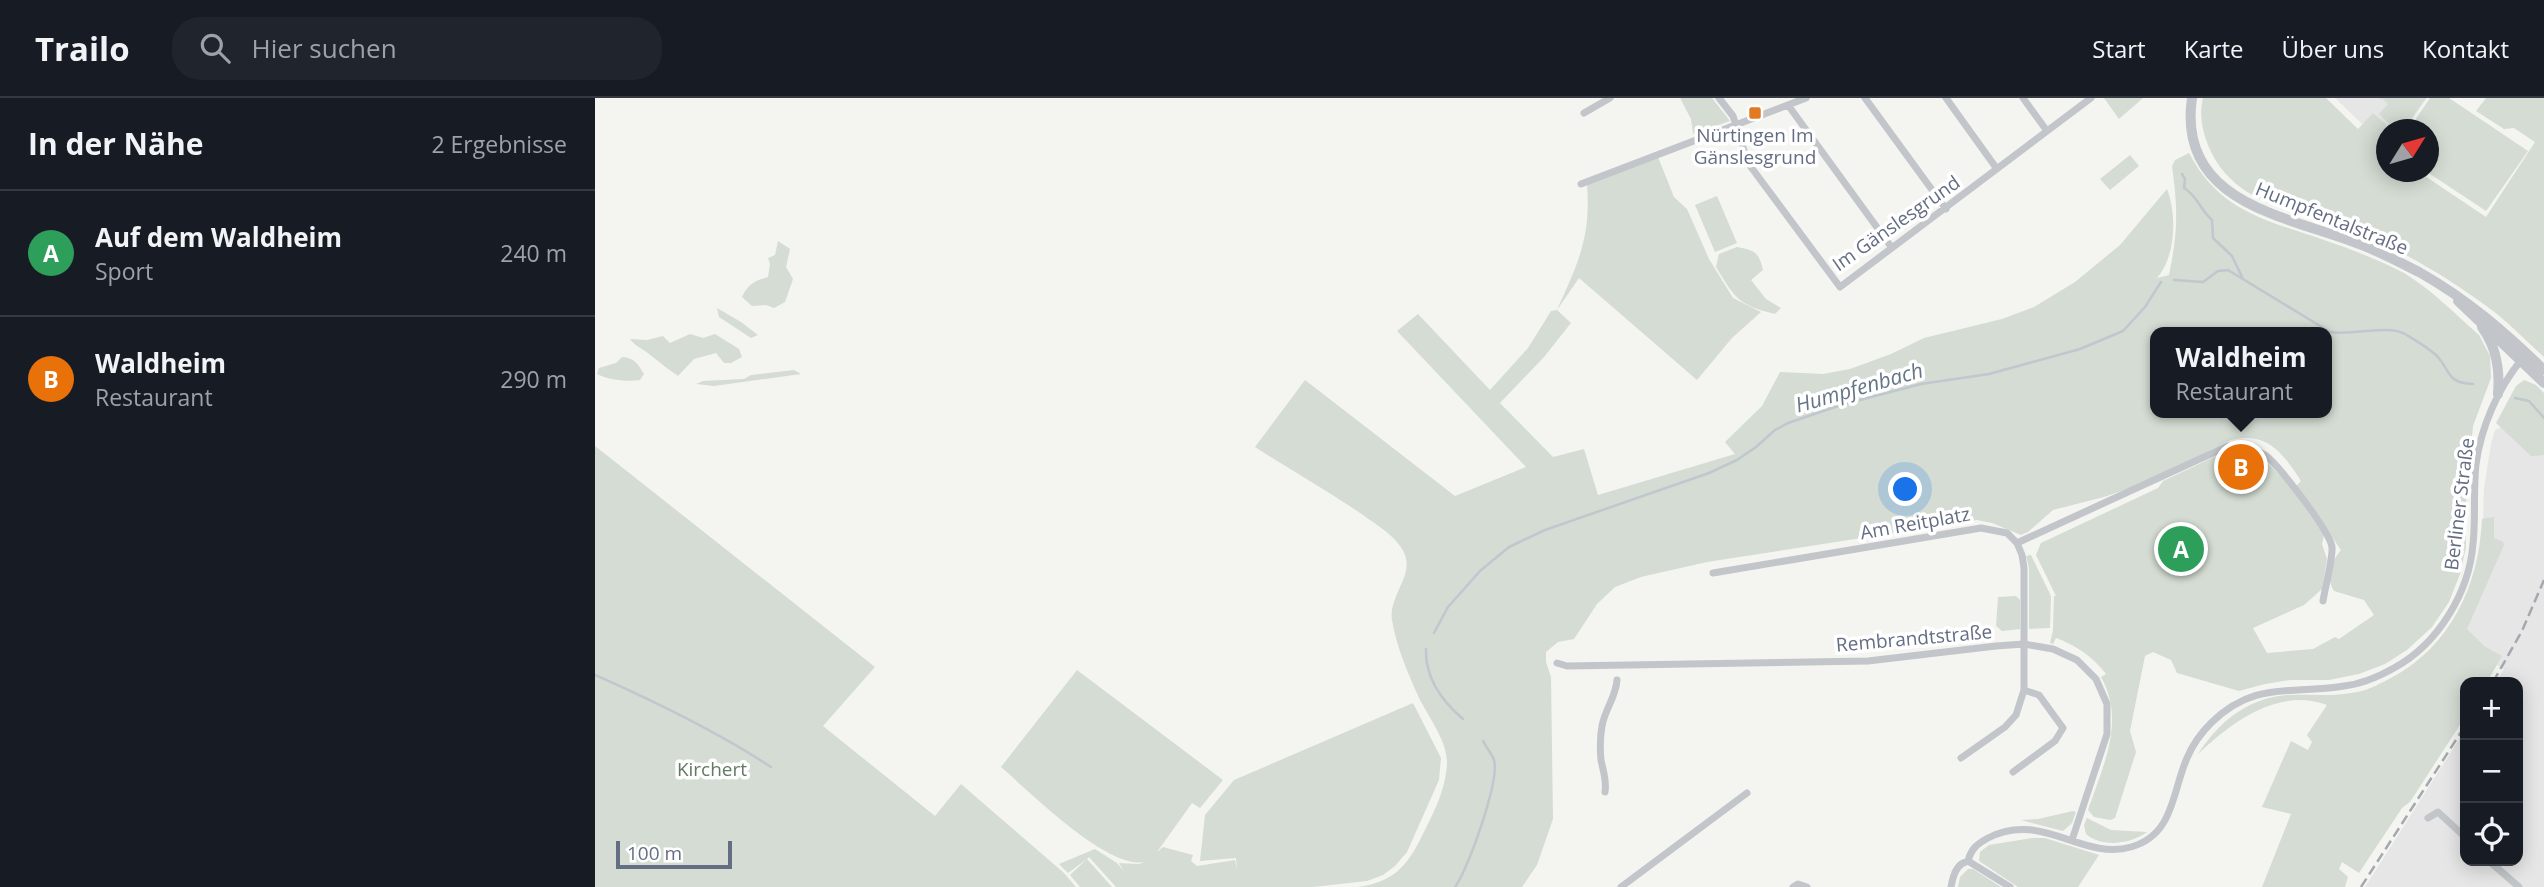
<!DOCTYPE html>
<html lang="de">
<meta charset="utf-8">
<style>
:root{--surface:#171b24;--page:#20242c;--text:#f1f3f6;--muted:#9ea1a6;--line:#363941;--accent:#e27a24}
body{margin:0;font-family:"Open Sans",sans-serif;background:var(--page);color:var(--text)}
.controls{position:absolute;right:21px;bottom:21px;display:grid;overflow:hidden;border-radius:14px;box-shadow:0 4px 18px #0003}
.controls button{width:63px;height:63px;display:grid;place-items:center;padding:0;border:0;border-bottom:2px solid var(--line);background:var(--surface);color:var(--text);font:35px sans-serif}
.compass{position:absolute;left:1781px;top:21px;width:63px;height:63px;border-radius:50%;background:var(--surface);box-shadow:0 4px 18px #0003;rotate:53deg}
.scale{position:absolute;left:21px;bottom:18px;width:116px;box-sizing:border-box;padding-left:7px;border:4px solid #646e83;border-top:0;font-size:19px;line-height:24px;white-space:nowrap;color:#646e83;-webkit-text-stroke:5px #fff;paint-order:stroke}
.you{position:absolute;left:1311px;top:392px;width:24px;height:24px;margin:-18px;border:5px solid #fff;border-radius:50%;background:#1a73e8;box-shadow:0 0 0 10px #1a73e833}
.badge{display:grid;place-items:center;width:46px;height:46px;border-radius:50%;background:var(--accent);color:#fff;font-size:23px;font-weight:700}
.pin{position:absolute;translate:-50% -50%;border:4px solid #fff;box-shadow:0 2px 7px #0006}
.popup{position:absolute;left:1555px;top:229px;width:182px;height:91px;box-sizing:border-box;display:grid;place-content:center;border-radius:14px;background:var(--surface);filter:drop-shadow(0 2px 5px #0005);font-size:23px;white-space:nowrap;color:var(--muted)}
.popup b{font-size:26px;color:var(--text)}
.popup::after{content:'';position:absolute;left:50%;top:100%;margin-left:-14px;border:14px solid transparent;border-top-color:var(--surface)}
.list{margin:0;padding:0;list-style:none}
h2{display:flex;justify-content:space-between;align-items:center;height:91px;margin:0;padding:0 28px;font-size:30px}
h2 small{font-size:23px;font-weight:400;color:var(--muted)}
.list li{display:grid;grid-template-columns:46px 1fr auto;gap:21px;align-items:center;box-sizing:border-box;height:126px;padding:0 28px;border-top:2px solid var(--line)}
.list b{display:block;font-size:26px;white-space:nowrap}
.list p{margin:0;font-size:23px;white-space:nowrap;color:var(--muted)}
.list em{font-size:23px;font-style:normal;color:var(--muted)}
.icon{flex:none;width:38px;height:38px;fill:none;stroke:currentColor;stroke-width:2;stroke-linecap:round;stroke-linejoin:round}
.map{position:relative;flex:none;width:1949px;height:789px;overflow:hidden}
header{display:flex;align-items:center;gap:42px;box-sizing:border-box;height:98px;padding:0 35px;background:var(--surface);border-bottom:2px solid var(--line)}
header strong{font-size:33px}
nav{display:flex;gap:38px;margin-inline-start:auto;font-size:24px}
.search{width:490px;height:63px;background:var(--page);display:flex;align-items:center;gap:18px;box-sizing:border-box;padding:0 24px;border-radius:28px;color:var(--muted);font-size:26px}
main{display:flex}
aside{flex:1;background:var(--surface)}
.map>svg:first-child{display:block}
</style>
<header>
<strong>Trailo</strong>
<div class="search"><svg class="icon" aria-label="search" viewBox="0 0 24 24"><circle cx="10" cy="10" r="6"/><path d="M15 15l6 6"/></svg>Hier suchen</div>
<nav><a>Start</a><a>Karte</a><a>Über uns</a><a>Kontakt</a></nav>
</header>
<main>
<aside>
<h2>In der Nähe<small>2 Ergebnisse</small></h2>
<ul class="list">
<li><span class="badge" style="background:#2e9e5b">A</span><div><b>Auf dem Waldheim</b><p>Sport</p></div><em>240 m</em></li>
<li><span class="badge" style="background:#e8710a">B</span><div><b>Waldheim</b><p>Restaurant</p></div><em>290 m</em></li>
</ul>
</aside>
<div class="map">
<svg width="1949" height="789" viewBox="0 0 1949 789">
<rect width="100%" height="100%" fill="#f4f5f1"/>
<!-- built -->
<path fill="#e5e6e5" d="M1740,0H1832L1810,31L1792,32L1791,49Z
M1910,327L1949,355V789H1770L1870,632V763H1923V584H1901L1909,571L1887,559L1864,531L1887,448L1889,390L1896,346L1900,332Z"/>
<!-- green -->
<path fill="#d4dcd3" fill-rule="evenodd" d="M1085,0H1117L1135,23L1098,36L1096,21Z
M1509,0H1548L1524,21Z
M1608,0H1731L1763,31L1778,15L1796,31L1792,32V74H1824L1891,119L1940,44L1919,30L1909,31L1881,13L1891,0H1949V259C1933,245 1918,229 1902,216C1867,189 1828,165 1788,145C1729,114 1642,119 1613,47C1607,32 1604,16 1608,0Z
M1783,0H1831L1809,31L1801,32L1784,16L1793,6L1788,1Z
M1835,0H1854L1933,53L1891,113L1832,74H1834V32L1814,31Z
M1594,55C1625,114 1671,122 1729,142C1756,151 1784,162 1809,175C1836,191 1860,216 1884,237L1895,258L1896,280L1878,328L1871,406V449L1865,476L1854,504L1837,529L1812,552L1790,566L1764,576L1734,582H1695L1670,586L1644,593L1582,575L1576,562L1558,554L1550,558L1535,633L1541,654L1520,720L1515,722L1499,719L1493,712C1508,668 1531,623 1506,579L1511,576C1497,558 1482,548 1461,540L1458,546L1455,545L1458,532L1459,498H1461L1441,457L1446,445L1563,390L1568,383L1638,350C1678,352 1707,408 1729,437L1727,446L1732,461L1727,491L1709,507L1658,530L1672,555L1718,551L1740,539L1744,541L1779,517L1769,502L1739,493C1730,479 1736,464 1746,452L1701,388L1706,383C1688,355 1672,333 1636,342L1552,384L1509,399L1458,412L1433,434L1426,437L1397,425L1382,422L1112,464L1046,479L1020,489L1002,506L979,541L963,544L951,554V564L956,579L958,721L942,767L927,789H763C797,784 811,770 826,740C838,716 851,692 852,665C852,643 835,621 825,602C814,578 801,548 797,522C793,495 825,474 805,448C796,435 780,426 768,417C733,393 696,372 660,349L710,282L860,398L931,369L802,233L823,216L895,292L933,250L956,213L962,212C983,165 996,140 992,87L1063,59L1079,99L1092,111L1114,161L1138,200L1166,214L1137,240L1102,282L984,180L962,212L976,225L949,259L905,305L958,359L989,351L1003,397L1140,356L1130,344L1167,308L1185,274L1228,276L1255,271L1296,256L1329,240L1407,221L1439,209L1480,184L1525,147L1572,91C1582,117 1581,158 1562,180L1574,177C1583,133 1583,112 1577,68L1580,62ZM1560,234H1732V315H1560Z
M1535,57L1544,68L1515,92L1505,81Z
M1122,98L1142,145L1120,154L1100,107Z
M183,143L195,151L191,169L198,181L190,204L179,210L171,207L157,208L147,199C153,186 159,183 173,179L175,166L173,160L180,157Z
M1142,149C1159,152 1164,154 1168,172L1156,182L1171,201L1186,210L1180,216C1143,207 1140,200 1121,169L1124,156Z
M122,210L146,224L163,237L156,240L124,219Z
M95,236L108,240L120,236L144,251L147,259L136,265H129L121,255L99,261L83,278C73,271 64,264 54,256C47,250 41,249 35,241L52,242L68,238L75,245Z
M27,259C40,260 43,266 49,276L45,282C32,284 13,282 2,276L4,270L21,265Z
M199,272L206,276L119,288L101,286L108,283L149,281L156,277Z
M1929,282L1941,287L1949,295V357L1936,358L1901,325L1921,288Z
M0,348L280,569L228,628L340,718L366,686L469,775L481,789H0Z
M1899,419V440L1908,444L1909,447L1872,531L1889,548L1907,558L1892,584H1870V619L1815,704L1807,710L1764,775L1747,764L1744,771L1753,779L1750,789H1667L1696,716L1667,709L1696,643L1713,652L1717,644L1712,637L1732,607C1683,589 1637,624 1603,656C1624,624 1652,600 1693,597C1715,596 1739,599 1762,594C1774,592 1786,585 1796,580C1856,548 1884,487 1887,421Z
M1436,457L1456,498L1455,530L1434,531V470L1431,458Z
M1421,498L1425,502V531L1407,533L1401,528L1403,499Z
M482,572L628,682L605,710L597,705L562,754L568,749L598,757L596,763L602,768L640,762L642,771L641,760L605,763L610,717L639,682L818,605L846,660L844,682L812,754L800,768L788,777L772,783L718,789H521L494,759L492,761L517,789H485L475,777L492,761L473,775L464,766L500,751L522,765L529,773L524,765L544,766L549,764C512,771 435,694 406,669Z
M1478,713L1481,714L1477,725L1468,733L1426,722L1443,721Z
M1492,720L1516,732L1552,734C1536,746 1507,750 1491,736L1489,727Z
M1437,740H1450L1504,757L1483,789H1423L1384,763L1385,754L1394,747Z
M1373,771H1378L1406,789H1363L1365,779Z"/>
<g fill="none" stroke-linecap="round" stroke-linejoin="round">
<!-- stream -->
<path stroke="#c0c7ce" stroke-width="2.5" d="M1587,76L1590,81L1589,90C1601,96 1606,113 1617,122L1618,140L1637,158L1648,181
M1579,182L1608,184L1623,173L1633,172L1735,234C1758,238 1793,226 1810,236C1820,242 1834,250 1842,258C1856,273 1851,285 1878,286
M1920,300L1934,303L1949,320
M839,535L853,509L885,473L914,449L950,432L1114,375L1142,362L1161,349L1180,332L1193,325L1246,307L1326,286L1394,276L1485,251L1528,233L1550,209L1566,184
M831,551C830,580 847,603 868,621
M0,577C61,604 121,633 176,669
M860,789C873,772 905,682 899,662C897,656 891,649 888,643"/>
<!-- minor -->
<path stroke="#c2c5c9" stroke-width="7" d="M1124,0L1138,18L1153,65L1245,189L1496,0
M1270,0L1351,111
M1351,0L1402,71
M1428,0L1452,33
M1193,7L1297,150
M989,15L1015,0
M986,86L1211,0
M1422,445L1633,348C1646,348 1658,350 1670,357C1683,366 1735,434 1737,449C1738,460 1730,490 1728,503
M1118,475L1386,430L1412,435L1422,445L1427,457L1429,470V592L1421,617L1410,629L1366,660
M962,565L972,568L1273,563L1401,548L1429,546L1458,551L1482,562L1501,581L1512,606V636L1477,742
M1418,674L1460,643L1468,630L1444,597L1429,592
M1010,694C1012,682 1008,673 1006,662C1005,651 1005,639 1007,628C1010,611 1021,599 1022,582
M1833,720L1843,714L1870,739
M1373,763L1415,789
M1894,763L1924,789
M1026,789L1152,695
M1198,789L1203,786L1212,789
M1356,789C1358,778 1361,766 1373,763C1376,751 1382,746 1393,740C1447,712 1487,763 1536,749C1579,737 1577,694 1592,660C1597,648 1606,635 1616,625C1660,582 1696,597 1749,588C1767,586 1783,579 1799,570C1843,546 1874,495 1878,446C1881,419 1878,393 1881,366C1886,329 1903,290 1927,261"/>
<!-- tertiary -->
<path stroke="#c2c5c9" stroke-width="10" d="M1597,0C1582,102 1685,117 1756,143C1780,151 1802,163 1824,174C1872,201 1910,234 1949,272
M1863,203L1949,285
M1887,229C1902,250 1905,272 1903,296"/>
<!-- rail -->
<path stroke="#a5a8af" stroke-width="2.5" stroke-dasharray="10 5" stroke-linecap="butt" d="M1898,584L1927,533L1949,482
M1766,789L1870,628"/>
</g>
<!-- markers -->
<rect fill="#e27a24" stroke="#fff" stroke-width="2.5" x="1153" y="8" width="14" height="14" rx="3.5"/>
<g text-anchor="middle" dominant-baseline="central" stroke-width="7" stroke-linejoin="round" paint-order="stroke">
<!-- poi labels -->
<g font-size="19" fill="#646e83" stroke="#fff">
<text x="1160" y="37">Nürtingen Im<tspan x="1160" dy="22">Gänslesgrund</tspan></text>
</g>
<!-- street labels -->
<g font-size="19" fill="#646e83" stroke="#fff">
<text transform="translate(1737 120) rotate(22)">Humpfentalstraße</text>
<text transform="translate(1301 125) rotate(-35)">Im Gänslesgrund</text>
<text transform="translate(1864 406) rotate(-83)">Berliner Straße</text>
<text transform="translate(1320 425) rotate(-10)">Am Reitplatz</text>
<text transform="translate(1319 540) rotate(-5)">Rembrandtstraße</text>
</g>
<!-- park labels -->
<g font-size="19" fill="#637a63" stroke="#fff">
<text x="117" y="671">Kirchert</text>
</g>
<!-- water labels -->
<g font-size="21" font-style="italic" fill="#647686" stroke="#fff">
<text transform="translate(1264 289) rotate(-16)">Humpfenbach</text>
</g>
</g>
</svg>
<div class="controls">
<button>+</button>
<button>−</button>
<button><svg class="icon" aria-label="locate" viewBox="0 0 24 24"><circle cx="12" cy="12" r="6"/><path d="M12 2v4M12 18v4M2 12h4M18 12h4"/></svg></button>
</div>
<svg class="compass" viewBox="-18 -18 36 36"><path d="M0-13l5 13h-10z" fill="#e53935"/><path d="M0 13l5-13h-10z" fill="#9ea1a6"/></svg>
<div class="scale">100 m</div>
<div class="you"></div>
<div class="pin badge" style="left:1586px;top:451px;background:#2e9e5b">A</div>
<div class="pin badge" style="left:1646px;top:369px;background:#e8710a">B</div>
<div class="popup"><b>Waldheim</b>Restaurant</div>
</div>
</main>
